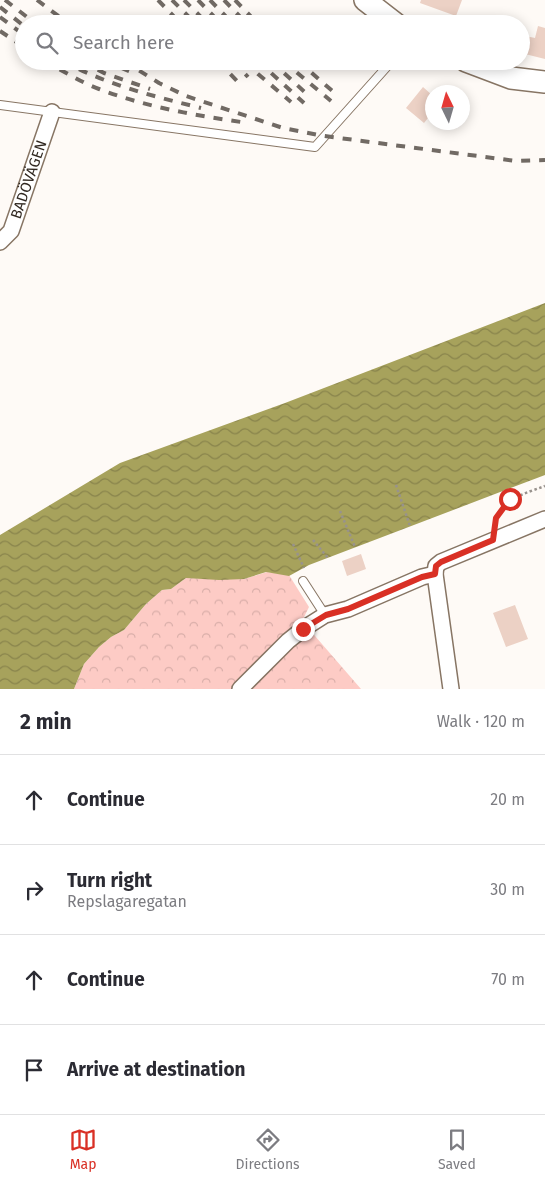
<!DOCTYPE html>
<meta charset="utf-8">
<style>
:root{--surface:#fff;--page:#f2f2f3;--text:#2b2b33;--muted:#7c7c81;--line:#e1e1e2;--accent:#d93025}
body{margin:0;font-family:"Fira Sans",sans-serif;background:var(--page);color:var(--text)}
.compass{position:absolute;left:425px;top:85px;width:45px;height:45px;border-radius:50%;background:var(--surface);box-shadow:0 2px 12px #0003;rotate:355deg}
.stop{position:absolute;width:15px;height:15px;margin:-11px;border:4px solid #d93025;border-radius:50%;background:#fff}
.stop.end{background:#d93025;border-color:#fff;box-shadow:0 1px 5px #0008}
.list{margin:0;padding:0;list-style:none}
h2{display:flex;justify-content:space-between;align-items:center;height:65px;margin:0;padding:0 20px;font-size:21px}
h2 small{font-size:16px;font-weight:400;color:var(--muted)}
.list li{display:grid;grid-template-columns:32px 1fr auto;gap:15px;align-items:center;box-sizing:border-box;height:90px;padding:0 20px;border-top:1px solid var(--line)}
.list b{display:block;font-size:19px;white-space:nowrap}
.list p{margin:0;font-size:16px;white-space:nowrap;color:var(--muted)}
.list em{font-size:16px;font-style:normal;color:var(--muted)}
.icon{flex:none;width:28px;height:28px;fill:none;stroke:currentColor;stroke-width:2;stroke-linecap:round;stroke-linejoin:round}
.map{position:relative;flex:none;width:545px;height:689px;overflow:hidden}
.search{position:absolute;background:var(--surface);box-shadow:0 2px 12px #0003;left:15px;right:15px;top:15px;height:55px;display:flex;align-items:center;gap:12px;box-sizing:border-box;padding:0 18px;border-radius:28px;color:var(--muted);font-size:19px}
.sheet{height:425px;background:var(--surface)}
nav{display:flex;justify-content:space-around;align-items:center;box-sizing:border-box;height:70px;border-top:1px solid var(--line);background:var(--surface);font-size:14px;color:var(--muted)}
nav a{display:grid;justify-items:center;gap:2px}
nav .on{color:var(--accent)}
.map>svg:first-child{display:block}
</style>
<div class="map">
<svg width="545" height="689" viewBox="0 0 545 689">
<defs>
<pattern id="forest-crowns" width="20" height="18" patternUnits="userSpaceOnUse" patternTransform="scale(1.25)"><rect width="20" height="18" fill="#fdcbc5"/><path d="M2 6a3 3 0 1 1 6 0M12 15a3 3 0 1 1 6 0" fill="none" stroke="#d9aea9"/></pattern>
<pattern id="water-waves" width="16" height="10" patternUnits="userSpaceOnUse" patternTransform="scale(1.25)"><rect width="16" height="10" fill="#a7a25c"/><path d="M0 5q4-4 8 0t8 0" fill="none" stroke="#89844c"/></pattern>
</defs>
<rect width="100%" height="100%" fill="#fefaf6"/>
<!-- forest -->
<path fill="url(#forest-crowns)" d="M267,572L289,575L309,607L302,621L361,689H74L84,664L99,647L111,637L124,630L146,604L162,590L171,589L186,578L244,579Z"/>
<!-- water -->
<path fill="url(#water-waves)" d="M545,303V475L309,565L289,576L266,572L244,579L219,580L186,578L171,589L162,590L146,604L124,630L111,637L99,647L84,664L74,689H0V535L120,463L285,403Z"/>
<!-- building -->
<path fill="#ecd1c5" d="M421,0H462L456,16L420,3Z
M538,26L545,28V59L521,53V35L535,38Z
M423,87L432,95V113L424,123L406,108Z
M361,554L366,569L347,576L342,561Z
M515,605L528,639L506,647L493,613Z"/>
<g fill="none" stroke-linecap="round" stroke-linejoin="round">
<!-- lane casing -->
<g stroke="#877564" stroke-width="10">
<path id="lane" d="M0,105L315,147L392,61
M303,581L325,615"/>
</g>
<!-- street casing -->
<g stroke="#877564" stroke-width="18">
<g id="street">
<path id="s1" d="M0,242L11,231L52,112"/>
<path d="M240,689L288,641L303,629L325,615L348,609L422,577L435,574"/>
<path d="M451,689L435,574L436,566L441,562L545,519"/>
</g>
</g>
<!-- secondary casing -->
<g stroke="#877564" stroke-width="24">
<path id="secondary" d="M365,0L396,24
M466,61L511,78L545,82"/>
</g>
<!-- path -->
<path stroke="#98928d" stroke-width="2.5" stroke-dasharray="2.5 2.5" stroke-linecap="butt" d="M396,485L410,526
M340,511L355,547
M495,524C498,500 526,493 545,486
M313,540L328,558
M293,544L304,568"/>
<!-- lane -->
<use href="#lane" stroke="#fff" stroke-width="8"/>
<!-- street -->
<use href="#street" stroke="#fff" stroke-width="15"/>
<!-- secondary -->
<use href="#secondary" stroke="#fff" stroke-width="21"/>
<!-- rail -->
<path stroke="#716a64" stroke-width="4" stroke-dasharray="9 9" stroke-linecap="butt" d="M5,0L36,24
M37,0L69,24
M158,0L181,24
M172,0L196,24
M184,0L208,24
M198,0L221,24
M210,0L233,24
M224,0L247,24
M235,0L258,24
M0,7L24,26
M0,17L24,35
M0,31L24,47
M44,61C62,70 80,82 99,89C146,107 198,116 248,123
M63,61C107,85 153,96 201,108
M82,61L104,73L150,89
M104,61L134,73
M124,61L159,83L186,96L283,128L324,136L516,161L545,160
M218,61L239,83
M233,61L248,77
M245,61L258,74L291,102
M258,61L304,103
M271,61L309,96
M283,61L331,101
M298,61L337,95"/>
</g>
<g fill="none" stroke-linecap="round" stroke-linejoin="round">
<!-- route -->
<path stroke="#d93025" stroke-width="6" d="M303,629L326,615L348,609L422,577L435,574L436,566L441,562L493,540L496,518L510,499"/>
</g>
<g text-anchor="middle" dominant-baseline="central" stroke-width="4" stroke-linejoin="round" paint-order="stroke">
<!-- street labels -->
<g font-size="15" fill="#312922" stroke="#fff">
<text stroke="none"><textPath href="#s1" startOffset="70">BADÖVÄGEN</textPath></text>
</g>
</g>
</svg>
<svg class="compass" viewBox="-18 -18 36 36"><path d="M0-13l5 13h-10z" fill="#e53935"/><path d="M0 13l5-13h-10z" fill="#7c7c81"/></svg>
<div class="stop" style="left:510px;top:499px"></div>
<div class="stop end" style="left:303px;top:629px"></div>
<div class="search"><svg class="icon" aria-label="search" viewBox="0 0 24 24"><circle cx="10" cy="10" r="6"/><path d="M15 15l6 6"/></svg>Search here</div>
</div>
<section class="sheet">
<h2>2 min<small>Walk · 120 m</small></h2>
<ul class="list">
<li><svg class="icon" aria-label="ahead" viewBox="0 0 24 24"><path d="M12 20V5M6 11l6-6 6 6"/></svg><div><b>Continue</b></div><em>20 m</em></li>
<li><svg class="icon" aria-label="right" viewBox="0 0 24 24"><path d="M7 20v-9h11M14 6l5 5-5 5"/></svg><div><b>Turn right</b><p>Repslagaregatan</p></div><em>30 m</em></li>
<li><svg class="icon" aria-label="ahead" viewBox="0 0 24 24"><path d="M12 20V5M6 11l6-6 6 6"/></svg><div><b>Continue</b></div><em>70 m</em></li>
<li><svg class="icon" aria-label="arrive" viewBox="0 0 24 24"><path d="M6 21V4h12l-3 4 3 4H6"/></svg><div><b>Arrive at destination</b></div></li>
</ul>
</section>
<nav>
<a class="on"><svg class="icon" aria-label="map" viewBox="0 0 24 24"><path d="M3 6l6-2 6 2 6-2v14l-6 2-6-2-6 2zM9 4v14M15 6v14"/></svg>Map</a>
<a><svg class="icon" aria-label="directions" viewBox="0 0 24 24"><path d="M12 3l9 9-9 9-9-9zM9 14v-3h6M13 9l2 2-2 2"/></svg>Directions</a>
<a><svg class="icon" aria-label="saved" viewBox="0 0 24 24"><path d="M7 4h10v16l-5-4-5 4z"/></svg>Saved</a>
</nav>
